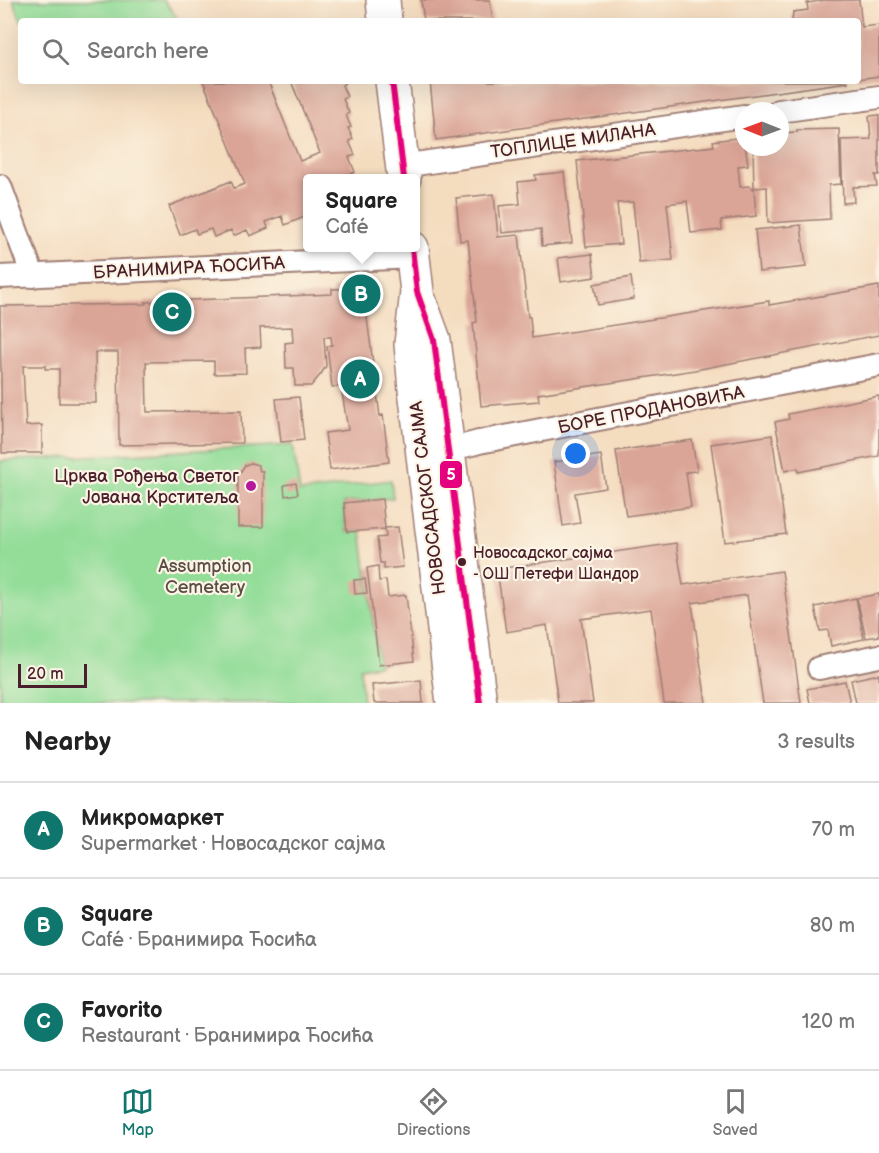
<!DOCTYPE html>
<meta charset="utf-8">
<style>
:root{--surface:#fff;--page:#f6f6f6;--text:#222;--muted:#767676;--line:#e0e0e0;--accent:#0f766e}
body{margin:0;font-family:"Balsamiq Sans",sans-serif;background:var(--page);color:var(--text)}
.compass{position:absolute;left:735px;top:102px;width:54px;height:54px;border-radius:50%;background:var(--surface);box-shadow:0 6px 24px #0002;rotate:271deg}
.scale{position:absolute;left:18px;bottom:15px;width:69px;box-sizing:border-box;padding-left:6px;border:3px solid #4a1f2b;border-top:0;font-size:16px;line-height:21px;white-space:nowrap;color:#4a1f2b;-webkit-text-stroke:4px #fcf5e5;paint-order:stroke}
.you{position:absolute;left:576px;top:454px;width:21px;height:21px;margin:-15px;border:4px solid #fff;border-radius:50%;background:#1a73e8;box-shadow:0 0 0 9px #1a73e833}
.badge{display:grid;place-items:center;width:39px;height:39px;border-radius:50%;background:var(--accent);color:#fff;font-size:20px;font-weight:700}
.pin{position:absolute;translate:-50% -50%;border:3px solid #fff;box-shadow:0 2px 6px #0006}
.popup{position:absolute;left:303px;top:174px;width:117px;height:78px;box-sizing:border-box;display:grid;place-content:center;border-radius:6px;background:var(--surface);filter:drop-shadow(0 2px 4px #0005);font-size:20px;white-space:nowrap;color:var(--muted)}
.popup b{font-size:22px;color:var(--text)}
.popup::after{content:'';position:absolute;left:50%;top:100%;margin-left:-12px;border:12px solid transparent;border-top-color:var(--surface)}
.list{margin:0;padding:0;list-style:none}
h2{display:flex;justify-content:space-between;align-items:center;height:78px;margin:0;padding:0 24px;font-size:26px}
h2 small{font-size:20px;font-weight:400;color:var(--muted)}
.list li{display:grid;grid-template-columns:39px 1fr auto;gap:18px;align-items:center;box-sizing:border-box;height:96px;padding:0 24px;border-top:2px solid var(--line)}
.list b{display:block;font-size:22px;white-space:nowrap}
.list p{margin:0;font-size:20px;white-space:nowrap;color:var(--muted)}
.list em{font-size:20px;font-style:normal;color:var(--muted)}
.icon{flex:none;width:33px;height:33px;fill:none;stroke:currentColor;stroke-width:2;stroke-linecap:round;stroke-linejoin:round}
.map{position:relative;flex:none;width:879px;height:703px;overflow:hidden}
.search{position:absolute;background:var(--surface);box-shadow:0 6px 24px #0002;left:18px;right:18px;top:18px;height:66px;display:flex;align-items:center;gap:15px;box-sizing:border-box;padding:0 21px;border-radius:6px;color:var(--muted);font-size:22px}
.sheet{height:366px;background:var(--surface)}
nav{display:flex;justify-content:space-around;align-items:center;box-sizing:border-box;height:84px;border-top:2px solid var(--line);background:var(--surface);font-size:16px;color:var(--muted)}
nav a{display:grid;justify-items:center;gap:3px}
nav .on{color:var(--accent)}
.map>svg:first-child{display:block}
</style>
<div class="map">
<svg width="879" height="703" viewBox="0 0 879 703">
<rect width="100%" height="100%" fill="#fcf5e5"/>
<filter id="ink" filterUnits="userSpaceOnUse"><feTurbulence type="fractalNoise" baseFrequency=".0167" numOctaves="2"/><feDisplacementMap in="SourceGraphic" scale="12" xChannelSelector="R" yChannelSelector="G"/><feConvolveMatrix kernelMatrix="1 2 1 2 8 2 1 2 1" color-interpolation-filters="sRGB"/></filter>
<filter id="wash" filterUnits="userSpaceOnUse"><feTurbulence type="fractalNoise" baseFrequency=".008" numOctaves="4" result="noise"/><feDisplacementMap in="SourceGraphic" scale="24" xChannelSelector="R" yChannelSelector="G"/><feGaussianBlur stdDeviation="1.35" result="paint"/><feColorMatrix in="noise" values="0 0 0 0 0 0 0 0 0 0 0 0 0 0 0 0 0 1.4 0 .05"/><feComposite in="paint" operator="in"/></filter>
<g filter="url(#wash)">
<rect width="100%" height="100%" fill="#f4dcbf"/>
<!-- green -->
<path fill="#93dd99" stroke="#6e7e62" stroke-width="1.5" d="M13,0H164L178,19L173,21H21Z
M293,445L300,492L391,480L393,498L344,503L346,532L361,531L379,665L360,668L363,703H0V461Z"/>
<g id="blocks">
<!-- building -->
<path fill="#daa496" d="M421,0H490L493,21H424Z
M825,0H859L862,27L879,25V76L858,79V21H792L793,12L808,10L807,3Z
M203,81H268L300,161L320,153L291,81H344L345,83L342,85L347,97L343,99L349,113L346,115L351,127L348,128L353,139L349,141L355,155L349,157L355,172L348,175L349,178H307V216L285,225L282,216L266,222L268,228L250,236L247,230L233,236L231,230L214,237L211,229L197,234L195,229L180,235L169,206L231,181L234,188L245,184Z
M430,81H848V82L436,140Z
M879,115V175H875L877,186L853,187L854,202L843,203L841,140L871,139L869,116Z
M839,129L841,184L829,185L830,219L768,223L767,187L754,188L753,147H780V133L797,132V130Z
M744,137L748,165L738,166L740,187L749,186L754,189L756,216L721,220L722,230L691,233L687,201L667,204L673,260L639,263L633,202L617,203L621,244L586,247L577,161L714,146L713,141Z
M564,172L572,243L542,246L541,229L502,233L499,206L520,204L518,182L536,180L535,175Z
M494,194L498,237L519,235L528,317H530L532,338L769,301V305L879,286V335L695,370L538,394L539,401L481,406L473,323L477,322L468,240L460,241L456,198Z
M801,225L806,267L759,272L755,230Z
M592,254L595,277L561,282L558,258Z
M631,277L634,299L598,305L594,284Z
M363,288L380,416L383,415L389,462L330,470L325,433L348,430L341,386L332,387L327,346L332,345L331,337H324L326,366L321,374L311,386H295L294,368H286L285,343L293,342L292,327L260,328L261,347L245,348L246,373L214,374V361L146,362L147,412L241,411L242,443L119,445L118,352H95L96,403H59V369H45V366H23L26,426L42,425V453H2L0,306L146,304L145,302L332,294V289Z
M879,396V456L798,472V468L785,471L775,422L789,419L788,414Z
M299,397L304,440L281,442L276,399Z
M772,435L786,534L725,542L711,444Z
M692,440L697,471L686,472L691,507L626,516L616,451Z
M601,455L606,488L575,493L580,523L563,526L554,462Z
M251,463L258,465L260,471H263V527H238V472L241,471L245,465Z
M296,483L298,494L285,496L284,485Z
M382,499L385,529L347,532L344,503Z
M398,527L403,567L384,569V563H380L377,538L386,537L385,528Z
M676,543L683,585L782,571L801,703H763L747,595L692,603L706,703H664L651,609L581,619L593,703H558L547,625L506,632L497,569Z
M378,566L379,581L386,580L388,597L406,595L414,661L379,665L367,568Z
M365,579L367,593L355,594L354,580Z
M879,594V636L866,638L857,598Z
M856,598L864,639L831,646L828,630L820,631L815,607Z
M879,674V703H856L851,680Z
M421,680L423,703H374L372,685Z
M845,681L850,703H810L807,689Z"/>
</g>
</g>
<g filter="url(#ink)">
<use href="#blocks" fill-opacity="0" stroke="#9f7e75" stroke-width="1.5"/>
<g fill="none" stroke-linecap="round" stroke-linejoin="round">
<!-- street casing -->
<g stroke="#9f7e75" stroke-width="26">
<path id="street" d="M779,111L879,97
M402,166L744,116
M0,186L33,276
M0,277L413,257
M437,455L449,450L479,442L879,365
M819,668L879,656"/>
</g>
<!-- secondary casing -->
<g stroke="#9f7e75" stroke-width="36">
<path id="secondary" d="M383,0L385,21
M392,81L404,178
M412,248L417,292L411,344L415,389L453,703
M420,302L434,340L480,703"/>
</g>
<!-- street -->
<use href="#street" stroke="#fff" stroke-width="22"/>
<!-- secondary -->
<use href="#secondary" stroke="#fff" stroke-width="33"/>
<!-- bus-1 casing -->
<g stroke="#fcf5e5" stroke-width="10">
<path id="bus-1" d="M392,81L404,178
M412,248L417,292L434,340L480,703"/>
</g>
<!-- bus-1 -->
<use href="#bus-1" stroke="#e5007d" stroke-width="6"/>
</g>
</g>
<!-- markers -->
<circle fill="#b5179e" stroke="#fcf5e5" stroke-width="2" cx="251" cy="486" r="6"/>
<circle fill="#4a1f2b" stroke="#fcf5e5" stroke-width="2" cx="462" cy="562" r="5"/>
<g text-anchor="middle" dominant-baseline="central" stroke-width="4.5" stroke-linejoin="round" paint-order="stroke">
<!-- bus labels -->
<g font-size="16" fill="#4a1f2b" stroke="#fcf5e5" text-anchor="start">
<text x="473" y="553">Новосадског сајма<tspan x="473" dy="21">- ОШ Петефи Шандор</tspan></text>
</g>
<!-- street labels -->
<g font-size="18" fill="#4a1f2b" stroke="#fcf5e5">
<text transform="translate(573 141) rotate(-8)">ТОПЛИЦЕ МИЛАНА</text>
<text transform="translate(189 268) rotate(-3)">БРАНИМИРА ЋОСИЋА</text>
<text transform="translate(651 410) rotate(-11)">БОРЕ ПРОДАНОВИЋА</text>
<text transform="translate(428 498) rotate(-97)">НОВОСАДСКОГ САЈМА</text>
</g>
<!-- poi labels -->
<g font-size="18" fill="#4a1f2b" stroke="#fcf5e5" text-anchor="end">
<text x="239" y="476">Црква Рођења Светог<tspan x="239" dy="21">Јована Крститеља</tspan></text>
</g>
<!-- park labels -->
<g font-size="18" fill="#5c4e46" stroke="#fcf5e5">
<text x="205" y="566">Assumption<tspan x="205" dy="21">Cemetery</tspan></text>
</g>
</g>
<rect stroke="#fcf5e5" stroke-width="2" x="439" y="460" width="24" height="29" rx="6" fill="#e5007d"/>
<g font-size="16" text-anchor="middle" font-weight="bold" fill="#fff">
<text x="451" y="480">5</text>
</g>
</svg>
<svg class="compass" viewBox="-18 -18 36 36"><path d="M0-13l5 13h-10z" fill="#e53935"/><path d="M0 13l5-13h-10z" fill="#767676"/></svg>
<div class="scale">20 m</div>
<div class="you"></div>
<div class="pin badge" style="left:360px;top:379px">A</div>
<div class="pin badge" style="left:361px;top:294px">B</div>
<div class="popup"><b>Square</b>Café</div>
<div class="pin badge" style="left:172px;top:312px">C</div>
<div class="search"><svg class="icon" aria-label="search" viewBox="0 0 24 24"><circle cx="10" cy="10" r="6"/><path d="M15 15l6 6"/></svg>Search here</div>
</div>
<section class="sheet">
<h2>Nearby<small>3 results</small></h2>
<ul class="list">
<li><span class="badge">A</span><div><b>Микромаркет</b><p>Supermarket · Новосадског сајма</p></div><em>70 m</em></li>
<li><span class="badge">B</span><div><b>Square</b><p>Café · Бранимира Ћосића</p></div><em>80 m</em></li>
<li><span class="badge">C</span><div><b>Favorito</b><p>Restaurant · Бранимира Ћосића</p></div><em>120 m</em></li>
</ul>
</section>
<nav>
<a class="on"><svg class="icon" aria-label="map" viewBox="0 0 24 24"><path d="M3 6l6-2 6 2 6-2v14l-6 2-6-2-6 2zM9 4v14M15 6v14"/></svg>Map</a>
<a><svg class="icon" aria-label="directions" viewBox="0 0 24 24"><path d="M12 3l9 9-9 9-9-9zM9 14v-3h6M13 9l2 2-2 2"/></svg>Directions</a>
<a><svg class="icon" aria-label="saved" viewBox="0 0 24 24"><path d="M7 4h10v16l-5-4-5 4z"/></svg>Saved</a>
</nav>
